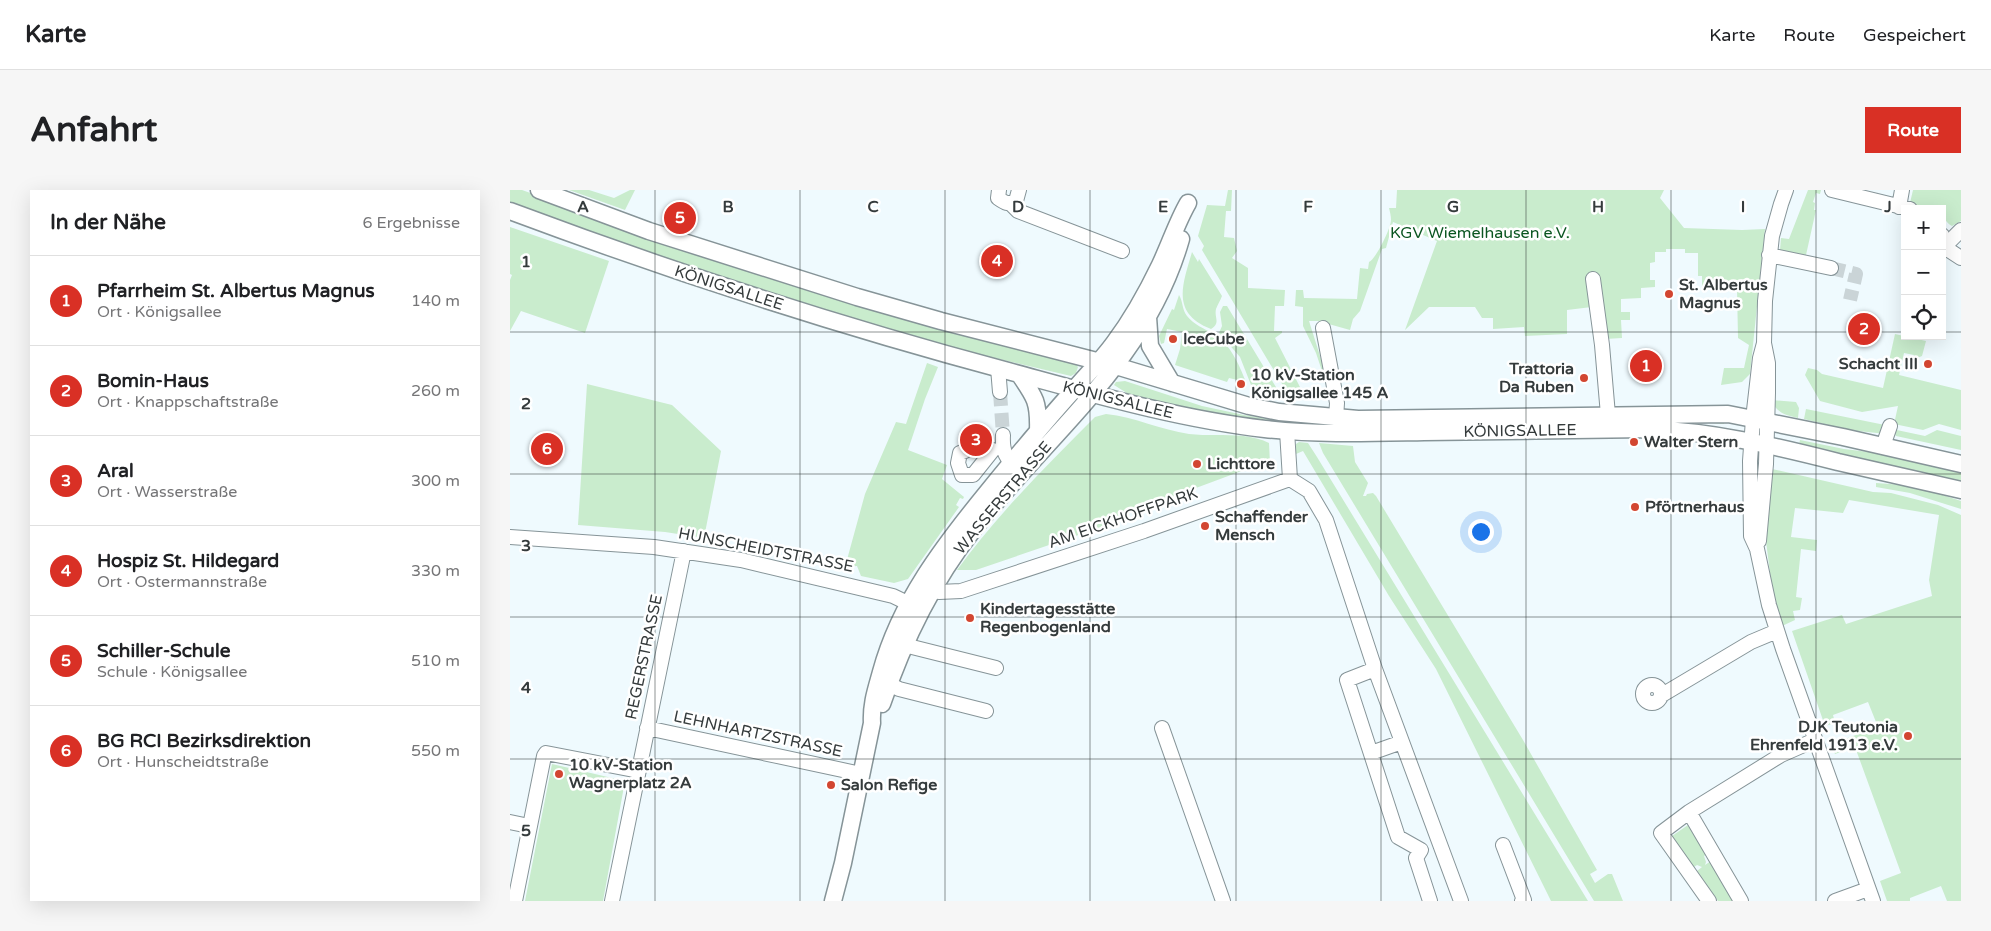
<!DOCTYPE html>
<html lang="de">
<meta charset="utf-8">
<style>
:root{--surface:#fff;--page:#f6f6f6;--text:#202124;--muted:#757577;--line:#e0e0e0;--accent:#d93025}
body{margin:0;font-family:"Varela Round",sans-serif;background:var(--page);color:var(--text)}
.controls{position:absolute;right:15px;top:15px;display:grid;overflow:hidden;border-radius:0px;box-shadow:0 5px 20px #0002}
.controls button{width:45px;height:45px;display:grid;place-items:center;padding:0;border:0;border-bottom:1px solid var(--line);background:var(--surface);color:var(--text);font:25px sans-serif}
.you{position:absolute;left:970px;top:341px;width:18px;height:18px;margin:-12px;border:4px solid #fff;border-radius:50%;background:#1a73e8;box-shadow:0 0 0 8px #1a73e833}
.badge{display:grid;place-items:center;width:32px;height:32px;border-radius:50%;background:var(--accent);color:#fff;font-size:16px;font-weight:700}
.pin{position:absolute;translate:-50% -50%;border:2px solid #fff;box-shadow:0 1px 5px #0006}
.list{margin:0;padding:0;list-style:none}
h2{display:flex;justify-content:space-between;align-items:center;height:65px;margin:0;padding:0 20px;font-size:21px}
h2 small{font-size:16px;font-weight:400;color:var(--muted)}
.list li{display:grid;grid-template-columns:32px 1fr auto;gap:15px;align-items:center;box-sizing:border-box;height:90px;padding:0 20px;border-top:1px solid var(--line)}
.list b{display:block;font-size:19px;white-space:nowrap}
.list p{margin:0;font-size:16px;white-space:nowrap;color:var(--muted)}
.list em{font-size:16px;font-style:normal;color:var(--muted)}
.icon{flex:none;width:28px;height:28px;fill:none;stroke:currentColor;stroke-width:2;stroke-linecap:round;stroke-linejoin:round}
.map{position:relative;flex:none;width:1451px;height:711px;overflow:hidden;border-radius:0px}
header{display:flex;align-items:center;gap:30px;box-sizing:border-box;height:70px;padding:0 25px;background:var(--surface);border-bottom:1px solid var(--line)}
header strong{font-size:24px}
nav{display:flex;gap:28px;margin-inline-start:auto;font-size:18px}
.intro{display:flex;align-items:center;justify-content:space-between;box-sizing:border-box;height:120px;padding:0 30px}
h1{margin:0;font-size:35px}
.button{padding:12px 22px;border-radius:0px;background:var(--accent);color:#fff;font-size:18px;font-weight:700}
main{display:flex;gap:30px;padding:0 30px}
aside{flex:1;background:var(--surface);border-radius:0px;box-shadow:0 5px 20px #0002}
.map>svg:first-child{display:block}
</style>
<header>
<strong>Karte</strong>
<nav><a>Karte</a><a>Route</a><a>Gespeichert</a></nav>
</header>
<div class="intro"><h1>Anfahrt</h1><a class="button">Route</a></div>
<main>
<aside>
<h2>In der Nähe<small>6 Ergebnisse</small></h2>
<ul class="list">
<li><span class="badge">1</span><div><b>Pfarrheim St. Albertus Magnus</b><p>Ort · Königsallee</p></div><em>140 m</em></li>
<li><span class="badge">2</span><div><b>Bomin-Haus</b><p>Ort · Knappschaftstraße</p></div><em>260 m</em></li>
<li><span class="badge">3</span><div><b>Aral</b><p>Ort · Wasserstraße</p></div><em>300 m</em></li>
<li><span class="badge">4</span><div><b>Hospiz St. Hildegard</b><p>Ort · Ostermannstraße</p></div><em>330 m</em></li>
<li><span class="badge">5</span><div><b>Schiller-Schule</b><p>Schule · Königsallee</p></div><em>510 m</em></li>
<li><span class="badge">6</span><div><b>BG RCI Bezirksdirektion</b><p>Ort · Hunscheidtstraße</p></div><em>550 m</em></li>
</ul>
</aside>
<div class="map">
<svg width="1451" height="711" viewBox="0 0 1451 711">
<rect width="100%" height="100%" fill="#effafe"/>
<!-- green -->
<path fill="#c9eccd" d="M0,0H12L132,43L565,173L568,177L566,183L561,186L485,168L457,164L208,88L0,13Z
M59,0H79L104,8L120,0H125L115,20Z
M718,0H722L721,21H716L714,47L724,48L727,61L722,68L738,78V98L775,100L774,116H765L764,141H772V143L765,148L792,201L800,198L804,205L812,202L814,207L811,209H781L692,60L694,56L688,46L697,15L715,16Z
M887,0H1154L1150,8L1174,38L1232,40L1255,39L1240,184L1232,192L1211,195L1214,178H1234L1239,155L1228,148L1227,98L1192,99V86H1188V63H1175V59H1156V62H1145V72L1140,73V90H1145V97L1131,98V108L1111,109V122H1120V130H1111L1112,148L1095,149L1090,116L1057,120V144L1015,146L1014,137L983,139V128H972L965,117H919L895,140L927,51L883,32L876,58L872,59L850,121L843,129L840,140L808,131H799L822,204L820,205L806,163L793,136V117L785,116L786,100H793L794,108L847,109L850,78L858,79L859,72C866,69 881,38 881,30C881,26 880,22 879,18H886Z
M1298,0H1311L1310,4L1306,3L1303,12L1305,13L1304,20H1306L1296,65L1270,60L1271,48L1279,49Z
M1403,0H1451V31L1442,36C1436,33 1432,25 1432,19H1423L1400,13Z
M0,37L99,71L75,143L11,121L0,141V90L2,85L0,84Z
M682,62L688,72L689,69L712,106C710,111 708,114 706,119C704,128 711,133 701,139C660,123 673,94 682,62Z
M669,105C673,111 672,120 677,126C684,135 694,138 703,144C721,154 729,175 736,192L719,188L717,192L665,175L670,159L672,142L657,139L654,153L651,154L649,146L662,119L664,120Z
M713,116H717L772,207L743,200L730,167L709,143L712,136L710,122Z
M1385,144L1416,151L1412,166L1407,168L1406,172H1403L1404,165L1394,163L1389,185L1451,200V240L1429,234L1413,240L1384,234L1388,216L1352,222L1310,211L1295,185L1298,178L1307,180L1312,184L1373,198Z
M417,173L428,177L415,209L398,260L437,275L432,289L454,307L453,309L450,308L446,315L449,317L398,389L384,393L351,386L347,376L335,377L355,304L386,232L396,234Z
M615,191L692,216L734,225L781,233L1215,230L1214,234L1190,232L783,235L696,224L620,205L604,195L606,192Z
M77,194L162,215L211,261L194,348L155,342L68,335Z
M1261,210L1286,212L1289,218L1288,228C1275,225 1267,223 1261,210Z
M1296,219L1375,235L1377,244L1338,240L1294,229Z
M596,224C625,227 651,240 679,244C705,247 735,241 759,253L760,274L756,280L737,279L600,330L595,336L466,380H447C488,324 536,276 585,227Z
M1382,239L1415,246L1427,240L1451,246V260L1386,246Z
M1290,250L1334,259L1384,265L1451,280V292L1289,255Z
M789,252L798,253L807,267L1078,711H1041L926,479L879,406L793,261L786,264V254Z
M809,253L843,256L845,272L858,293L853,306H856L857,304L863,303L866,306L1013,550L1087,680L1080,684L1085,693L1098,684H1102L1113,711H1084L813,263Z
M1262,279L1363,302L1381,303L1428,315L1451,325V711H1437L1431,696L1400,708V711H1377L1370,691L1391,683L1345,557L1325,564L1321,554L1368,537L1358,512L1323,525L1325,533L1315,536L1282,441L1332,425L1336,434L1422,406L1419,390L1429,325L1339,310L1333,323L1285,318L1281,347L1307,350L1306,361L1291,359L1286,407L1292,408L1290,420L1283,421L1285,430L1272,436L1263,407L1254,335Z
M1366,293L1394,295L1411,298L1451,311V319L1400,303L1366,297Z
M42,574L115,591L93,711H15Z
M1178,635L1197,664L1194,666L1196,672L1195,675L1201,671L1225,711H1208L1187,681L1192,677L1187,675L1184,677L1162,646Z"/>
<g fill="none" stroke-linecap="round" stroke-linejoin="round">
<!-- minor-tunnel -->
<path stroke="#cad4d7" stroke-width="14" stroke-dasharray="14 7" stroke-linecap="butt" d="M1321,78L1346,84L1340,110
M490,202L493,245
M455,261L475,257"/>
<!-- minor casing -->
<g stroke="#869498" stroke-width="16">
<path id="minor" d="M489,0L488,8C495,13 498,15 506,11L509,0
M1322,0L1400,19
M501,14L508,21L612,61
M1389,17L1392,0
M1432,45L1434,57L1451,68
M1432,61L1434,57L1451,40
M1259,65L1321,78
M1083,89L1092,155L1098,225
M813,138L827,213L826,228
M1254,153L1250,168L1243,229L1240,271L1241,346L1247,359L1259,415L1273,459L1363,711
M488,178L490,202
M493,245C492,262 496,269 509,280
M1373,256L1380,236
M455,261L450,263L448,273L452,285H463L483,260
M780,289L799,301L816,330L865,479
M0,347L144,357L231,370L383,406L408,418
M1249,351L1256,274L1258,203V173L1254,153L1255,111L1262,46L1271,14L1276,0
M416,394L429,402L451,401L634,341L780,289L777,241
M394,455L486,478
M374,486L379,494L389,499L476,521
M1133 504a9 9 0 1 1 18 0a9 9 0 1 1-18 0Z
M1152,505L1241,452L1267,441
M137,538L351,584
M652,538L713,711
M861,563L892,552
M1179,622L1151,643L1199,711
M0,632L19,636
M993,655L1014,710L1012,711
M5,711L34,566L36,563L129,581
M102,711L174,361
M920,711L906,668L911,660L888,647L837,490L865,479L951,711
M1231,711L1179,622L1271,565L1305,550
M1325,711L1358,699"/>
</g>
<!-- major casing -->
<g stroke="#869498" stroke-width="19">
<path id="major" d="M29,0L139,41L347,107L431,131L606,176L739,216L769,222L848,229L1218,224L1333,247L1451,274
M0,21C163,82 329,136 498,181C583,204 668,229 755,239C808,245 862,243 914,242C988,241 1063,240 1137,239C1202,241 1265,256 1328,272C1369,281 1410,291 1451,300
M638,127L640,156L662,193
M509,184C525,207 529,212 528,241
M372,514C393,452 422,392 463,340C538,244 636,172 671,49
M323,711L333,673L362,533C361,514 366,500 371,482C390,412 434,355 479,300C506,267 533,234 562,202C576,185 591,171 604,153C622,129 637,102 650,75C660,54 667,32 678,13"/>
</g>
<!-- minor -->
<use href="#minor" stroke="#fff" stroke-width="14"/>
<!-- major -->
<use href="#major" stroke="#fff" stroke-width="16"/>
</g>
<!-- grid -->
<path fill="none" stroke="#353b3c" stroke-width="1" stroke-opacity="0.55" d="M145,0V711M290,0V711M435,0V711M580,0V711M726,0V711M871,0V711M1016,0V711M1161,0V711M1306,0V711M0,142H1395M1432,142H1451M0,284H1451M0,427H1451M0,569H1451"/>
<!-- markers -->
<g fill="#d24631" stroke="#fff" stroke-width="2">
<circle cx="1159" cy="104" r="5"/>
<circle cx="663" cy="149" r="5"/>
<circle cx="1418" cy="174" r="5"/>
<circle cx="1074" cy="188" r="5"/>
<circle cx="731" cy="194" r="5"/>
<circle cx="1124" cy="252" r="5"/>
<circle cx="687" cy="274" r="5"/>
<circle cx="1125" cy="317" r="5"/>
<circle cx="695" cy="336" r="5"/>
<circle cx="460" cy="428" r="5"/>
<circle cx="1398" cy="546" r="5"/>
<circle cx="49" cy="584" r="5"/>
<circle cx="321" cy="595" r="5"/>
</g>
<g text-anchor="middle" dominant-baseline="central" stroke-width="5" stroke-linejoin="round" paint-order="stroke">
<!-- park labels -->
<g font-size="16" fill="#0a5520" stroke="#fff">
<text x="970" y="43">KGV Wiemelhausen e.V.</text>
</g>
<!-- poi labels -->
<g font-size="16" font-weight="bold" fill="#353b3c" stroke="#fff" text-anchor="start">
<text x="1169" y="95">St. Albertus<tspan x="1169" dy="18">Magnus</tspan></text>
<text x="673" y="149">IceCube</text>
<text x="1408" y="174" text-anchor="end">Schacht III</text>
<text x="1064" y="179" text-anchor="end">Trattoria<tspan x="1064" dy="18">Da Ruben</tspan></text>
<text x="741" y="185">10 kV-Station<tspan x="741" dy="18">Königsallee 145 A</tspan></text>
<text x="1134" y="252">Walter Stern</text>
<text x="697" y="274">Lichttore</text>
<text x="1135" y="317">Pförtnerhaus</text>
<text x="705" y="327">Schaffender<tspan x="705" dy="18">Mensch</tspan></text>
<text x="470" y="419">Kindertagesstätte<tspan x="470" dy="18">Regenbogenland</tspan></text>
<text x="1388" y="537" text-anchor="end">DJK Teutonia<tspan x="1388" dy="18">Ehrenfeld 1913 e.V.</tspan></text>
<text x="59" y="575">10 kV-Station<tspan x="59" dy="18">Wagnerplatz 2A</tspan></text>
<text x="331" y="595">Salon Refige</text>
</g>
<!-- street labels -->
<g font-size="16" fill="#353b3c" stroke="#fff">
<text transform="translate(219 98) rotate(18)">KÖNIGSALLEE</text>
<text transform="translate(608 210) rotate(14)">KÖNIGSALLEE</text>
<text transform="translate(1010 241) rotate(-1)">KÖNIGSALLEE</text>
<text transform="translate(493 308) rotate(-50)">WASSERSTRASSE</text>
<text transform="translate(613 328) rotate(-19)">AM EICKHOFFPARK</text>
<text transform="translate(256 360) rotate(11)">HUNSCHEIDTSTRASSE</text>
<text transform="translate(134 467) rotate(-78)">REGERSTRASSE</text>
<text transform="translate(248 544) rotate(12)">LEHNHARTZSTRASSE</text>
</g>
</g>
<g font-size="16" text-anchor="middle" font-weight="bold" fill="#353b3c" stroke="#fff" stroke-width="5" stroke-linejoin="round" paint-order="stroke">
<text x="73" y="22">A</text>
<text x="218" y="22">B</text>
<text x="363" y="22">C</text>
<text x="508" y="22">D</text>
<text x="653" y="22">E</text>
<text x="798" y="22">F</text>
<text x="943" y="22">G</text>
<text x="1088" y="22">H</text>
<text x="1233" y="22">I</text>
<text x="1378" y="22">J</text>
<text x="16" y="77">1</text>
<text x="16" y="219">2</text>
<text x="16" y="361">3</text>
<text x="16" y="503">4</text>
<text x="16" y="646">5</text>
</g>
</svg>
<div class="controls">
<button>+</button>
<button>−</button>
<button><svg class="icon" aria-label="locate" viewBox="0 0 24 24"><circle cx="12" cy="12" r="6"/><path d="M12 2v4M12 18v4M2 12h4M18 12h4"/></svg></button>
</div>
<div class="you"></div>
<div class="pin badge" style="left:1136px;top:176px">1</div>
<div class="pin badge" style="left:1354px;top:139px">2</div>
<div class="pin badge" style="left:466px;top:250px">3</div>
<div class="pin badge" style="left:487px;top:71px">4</div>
<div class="pin badge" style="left:170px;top:28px">5</div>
<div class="pin badge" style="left:37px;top:259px">6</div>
</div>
</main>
